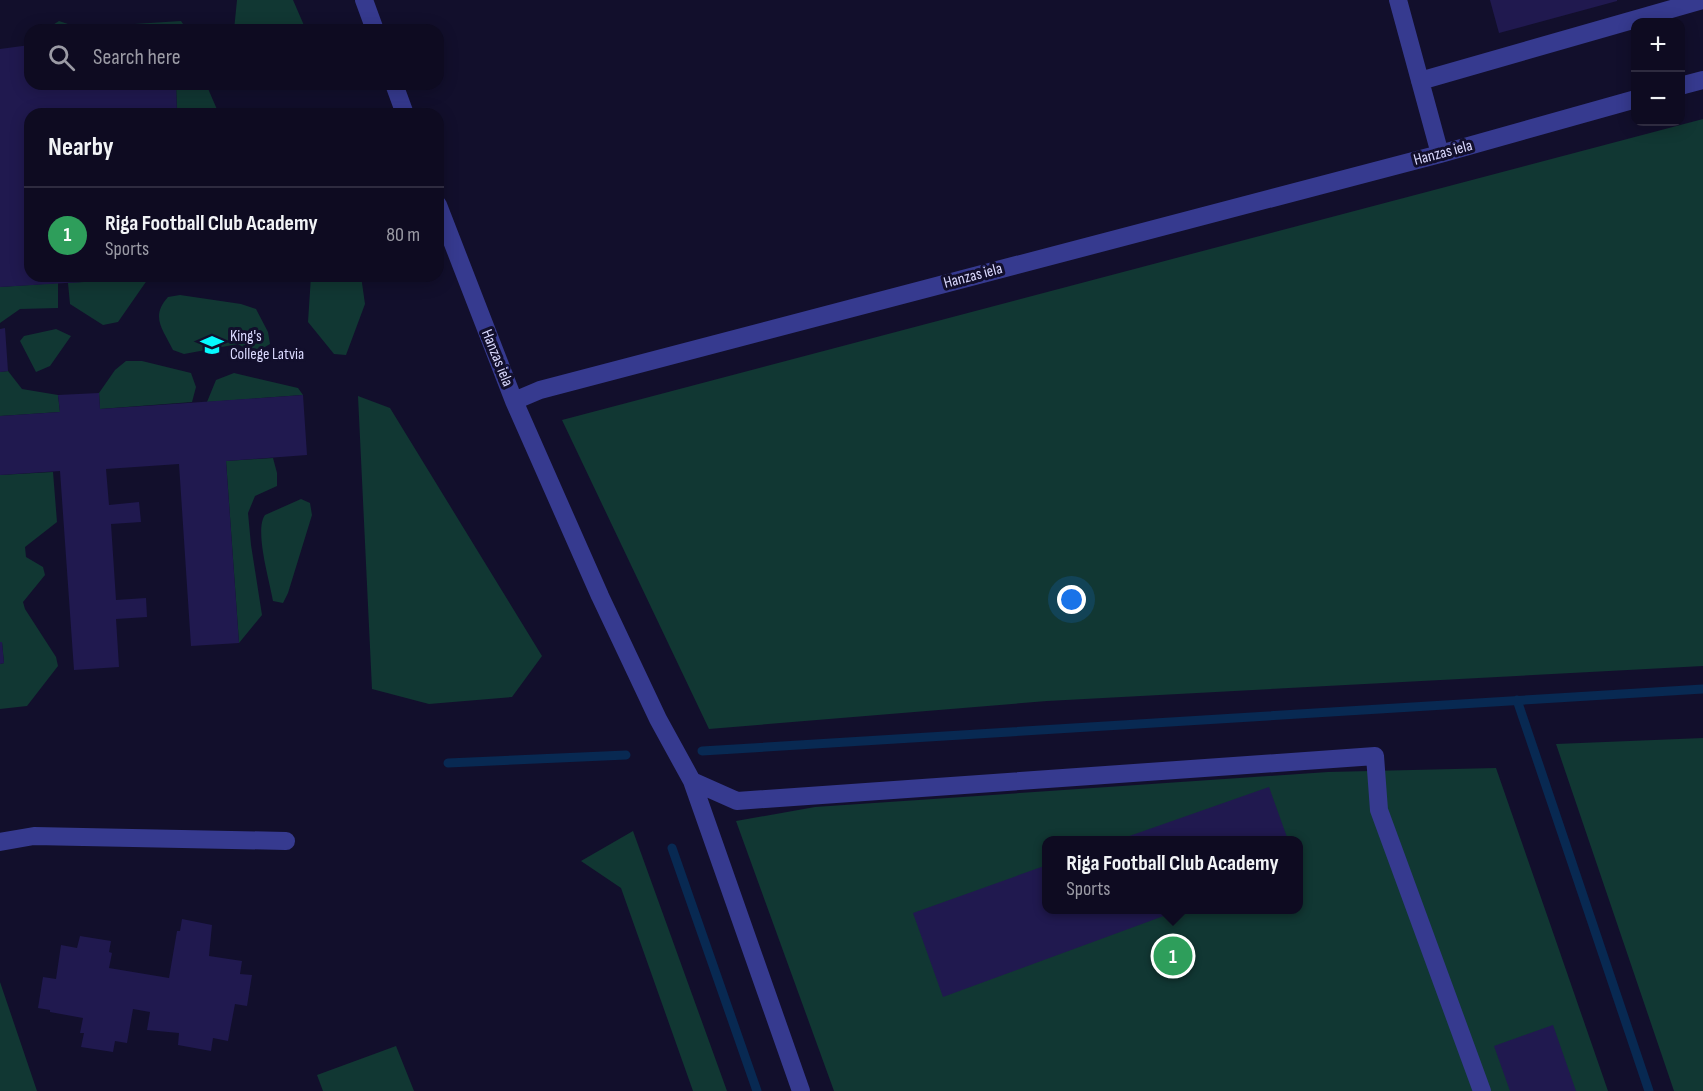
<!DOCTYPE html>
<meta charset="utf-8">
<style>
:root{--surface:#0e0b21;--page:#17142a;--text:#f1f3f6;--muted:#9b9ba5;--line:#2e2b3f;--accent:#b45309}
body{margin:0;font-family:"Sofia Sans Condensed",sans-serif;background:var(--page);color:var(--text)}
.controls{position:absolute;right:18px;top:18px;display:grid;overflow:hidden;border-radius:12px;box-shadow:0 3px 15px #0003}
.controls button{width:54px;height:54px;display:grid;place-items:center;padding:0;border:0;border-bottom:2px solid var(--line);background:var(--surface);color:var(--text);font:30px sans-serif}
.you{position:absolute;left:1072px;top:600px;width:21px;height:21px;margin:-15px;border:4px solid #fff;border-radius:50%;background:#1a73e8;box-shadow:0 0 0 9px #1a73e833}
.badge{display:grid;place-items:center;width:39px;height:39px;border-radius:50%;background:var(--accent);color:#fff;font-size:20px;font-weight:700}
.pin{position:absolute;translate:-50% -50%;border:3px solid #fff;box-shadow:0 2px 6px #0006}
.popup{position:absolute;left:1042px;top:836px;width:261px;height:78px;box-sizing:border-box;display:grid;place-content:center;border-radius:12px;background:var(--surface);filter:drop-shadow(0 2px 4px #0005);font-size:20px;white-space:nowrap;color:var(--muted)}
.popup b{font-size:22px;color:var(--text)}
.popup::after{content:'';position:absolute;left:50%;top:100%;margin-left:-12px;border:12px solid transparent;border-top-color:var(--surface)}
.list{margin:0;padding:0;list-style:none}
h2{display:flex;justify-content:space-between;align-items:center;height:78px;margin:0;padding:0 24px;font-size:26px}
h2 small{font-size:20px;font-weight:400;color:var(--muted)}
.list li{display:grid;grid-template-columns:39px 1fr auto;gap:18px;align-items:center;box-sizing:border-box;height:96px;padding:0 24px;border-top:2px solid var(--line)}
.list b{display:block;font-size:22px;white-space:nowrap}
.list p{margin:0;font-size:20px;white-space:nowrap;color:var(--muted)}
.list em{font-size:20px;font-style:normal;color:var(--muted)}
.icon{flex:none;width:33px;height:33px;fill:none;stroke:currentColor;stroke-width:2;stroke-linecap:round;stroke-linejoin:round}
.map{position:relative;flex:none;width:1703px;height:1091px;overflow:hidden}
.search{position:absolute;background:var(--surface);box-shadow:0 3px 15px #0003;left:24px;top:24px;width:420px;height:66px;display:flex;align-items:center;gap:15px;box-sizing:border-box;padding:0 21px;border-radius:18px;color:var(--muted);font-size:22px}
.panel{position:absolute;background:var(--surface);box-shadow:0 3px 15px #0003;left:24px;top:108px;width:420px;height:174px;border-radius:18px}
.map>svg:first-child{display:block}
</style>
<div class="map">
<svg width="1703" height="1091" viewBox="0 0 1703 1091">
<rect width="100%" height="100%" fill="#120f2c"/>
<!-- green -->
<path fill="#113733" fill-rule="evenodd" d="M237,0H293L306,30H234Z
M59,21L68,24L70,30H45Z
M181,21L187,30H126L134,24Z
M176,84H206L219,114H177Z
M1703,119V666L1047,701L709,729L562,420Z
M116,276H150L118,322L103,325L70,304L68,283L115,280Z
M311,276H361L365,304L346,355L334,354L308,322Z
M58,283V308L20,309L0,323V287Z
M180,295L241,304L256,309L268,332L270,344L258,351L246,349L238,344L184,354L173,350C163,329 150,317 168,297Z
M56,329L71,336L50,366L36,372L20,341L24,336Z
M126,361H142L191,373L196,387L192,402L100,409L99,393L115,370Z
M8,371L22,389L58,395L60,412L0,416V372Z
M234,373L298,388L303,395L207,402L216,380Z
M358,396L390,408L542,656L512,697L429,704L372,689Z
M273,458L277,473V486L255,496L248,513L251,545L262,615L239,643L226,461Z
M53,472L57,522L25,547L26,557L43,567L45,575L23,602L25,609L56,657L58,666L27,706L0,709V664L4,663L2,643L0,642V475Z
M301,499L310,503L312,515L288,593L283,603L273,601C270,582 254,530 265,515Z
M1703,738V1091H1674L1556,744Z
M1496,768L1608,1091H834L736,821L815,807L1328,772ZM1047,840H1299V910H1047Z
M633,831L727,1091H693L621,888L581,861Z
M0,982L37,1091H0Z
M396,1046L414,1091H323L317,1075Z"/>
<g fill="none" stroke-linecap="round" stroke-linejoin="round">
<!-- stream -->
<path stroke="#082952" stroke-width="9" d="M1517,700L1649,1091
M702,751L1703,689
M448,763L626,755
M672,848L757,1091"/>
</g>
<!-- building -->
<path fill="#20194f" d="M1490,0H1617V1L1499,33Z
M30,45V84H176L177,114H30V276H116L115,280L0,287V49Z
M5,328L8,371L0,372V329Z
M99,393L100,409L303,395L307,455L226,461L239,643L191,646L179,464L106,469L109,505L139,502L141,522L111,524L116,600L146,598L147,617L116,619L119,667L74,670L60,471L0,475V416L60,412L58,395Z
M0,642H2L4,663L0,664Z
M1269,787L1288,840H1118Z
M1047,865V910H1180L943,997L913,913Z
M182,919L212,925L209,956L242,961L240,974L252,975L247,1006L235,1004L228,1041L213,1038L211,1051L178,1045L179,1033L147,1030L150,1012L133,1009L127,1043L115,1041L113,1052L81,1047L84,1033H80L83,1018L50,1012V1010L38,1008L43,977L56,979L61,945L77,948L80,936L111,941L109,952L112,953L109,968L169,978L177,931H180Z
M1553,1025L1576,1091H1510L1494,1046Z"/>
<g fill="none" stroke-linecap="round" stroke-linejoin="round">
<!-- minor -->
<path stroke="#363a8f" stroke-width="18" d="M364,0L375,30
M1398,0L1440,154
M1420,81L1703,0
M394,84L405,114
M1680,86L1703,80
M438,205L514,401L600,596L658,719L692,781L801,1091
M514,401L540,390L1440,154L1636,99
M692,781L737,801L1375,756L1379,810L1482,1091
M0,842L34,836L286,841"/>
</g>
<!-- icons -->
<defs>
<g id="school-bare" transform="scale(1.8)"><path d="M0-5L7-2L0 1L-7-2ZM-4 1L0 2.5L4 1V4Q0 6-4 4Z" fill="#06fbff" stroke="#120f2c" stroke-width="2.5" paint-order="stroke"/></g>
</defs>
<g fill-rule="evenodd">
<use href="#school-bare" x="212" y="345"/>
</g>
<g text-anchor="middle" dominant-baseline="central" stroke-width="6" stroke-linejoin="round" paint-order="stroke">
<!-- street labels -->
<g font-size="16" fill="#dbdaff" stroke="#120f2c">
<text transform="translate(1443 153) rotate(-15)">Hanzas iela</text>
<text transform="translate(973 276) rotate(-15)">Hanzas iela</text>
<text transform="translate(497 358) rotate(68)">Hanzas iela</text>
</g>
<!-- poi labels -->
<g font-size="16" fill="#dbdaff" stroke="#120f2c" text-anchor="start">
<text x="230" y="336">King's<tspan x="230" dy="18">College Latvia</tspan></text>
</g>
</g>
</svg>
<div class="controls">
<button>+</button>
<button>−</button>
</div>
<div class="you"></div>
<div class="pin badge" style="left:1173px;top:956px;background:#2e9e5b">1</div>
<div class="popup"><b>Riga Football Club Academy</b>Sports</div>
<div class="search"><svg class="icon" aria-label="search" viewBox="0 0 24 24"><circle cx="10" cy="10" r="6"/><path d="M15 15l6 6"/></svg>Search here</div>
<section class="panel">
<h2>Nearby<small></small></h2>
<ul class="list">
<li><span class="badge" style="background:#2e9e5b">1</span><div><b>Riga Football Club Academy</b><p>Sports</p></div><em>80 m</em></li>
</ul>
</section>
</div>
